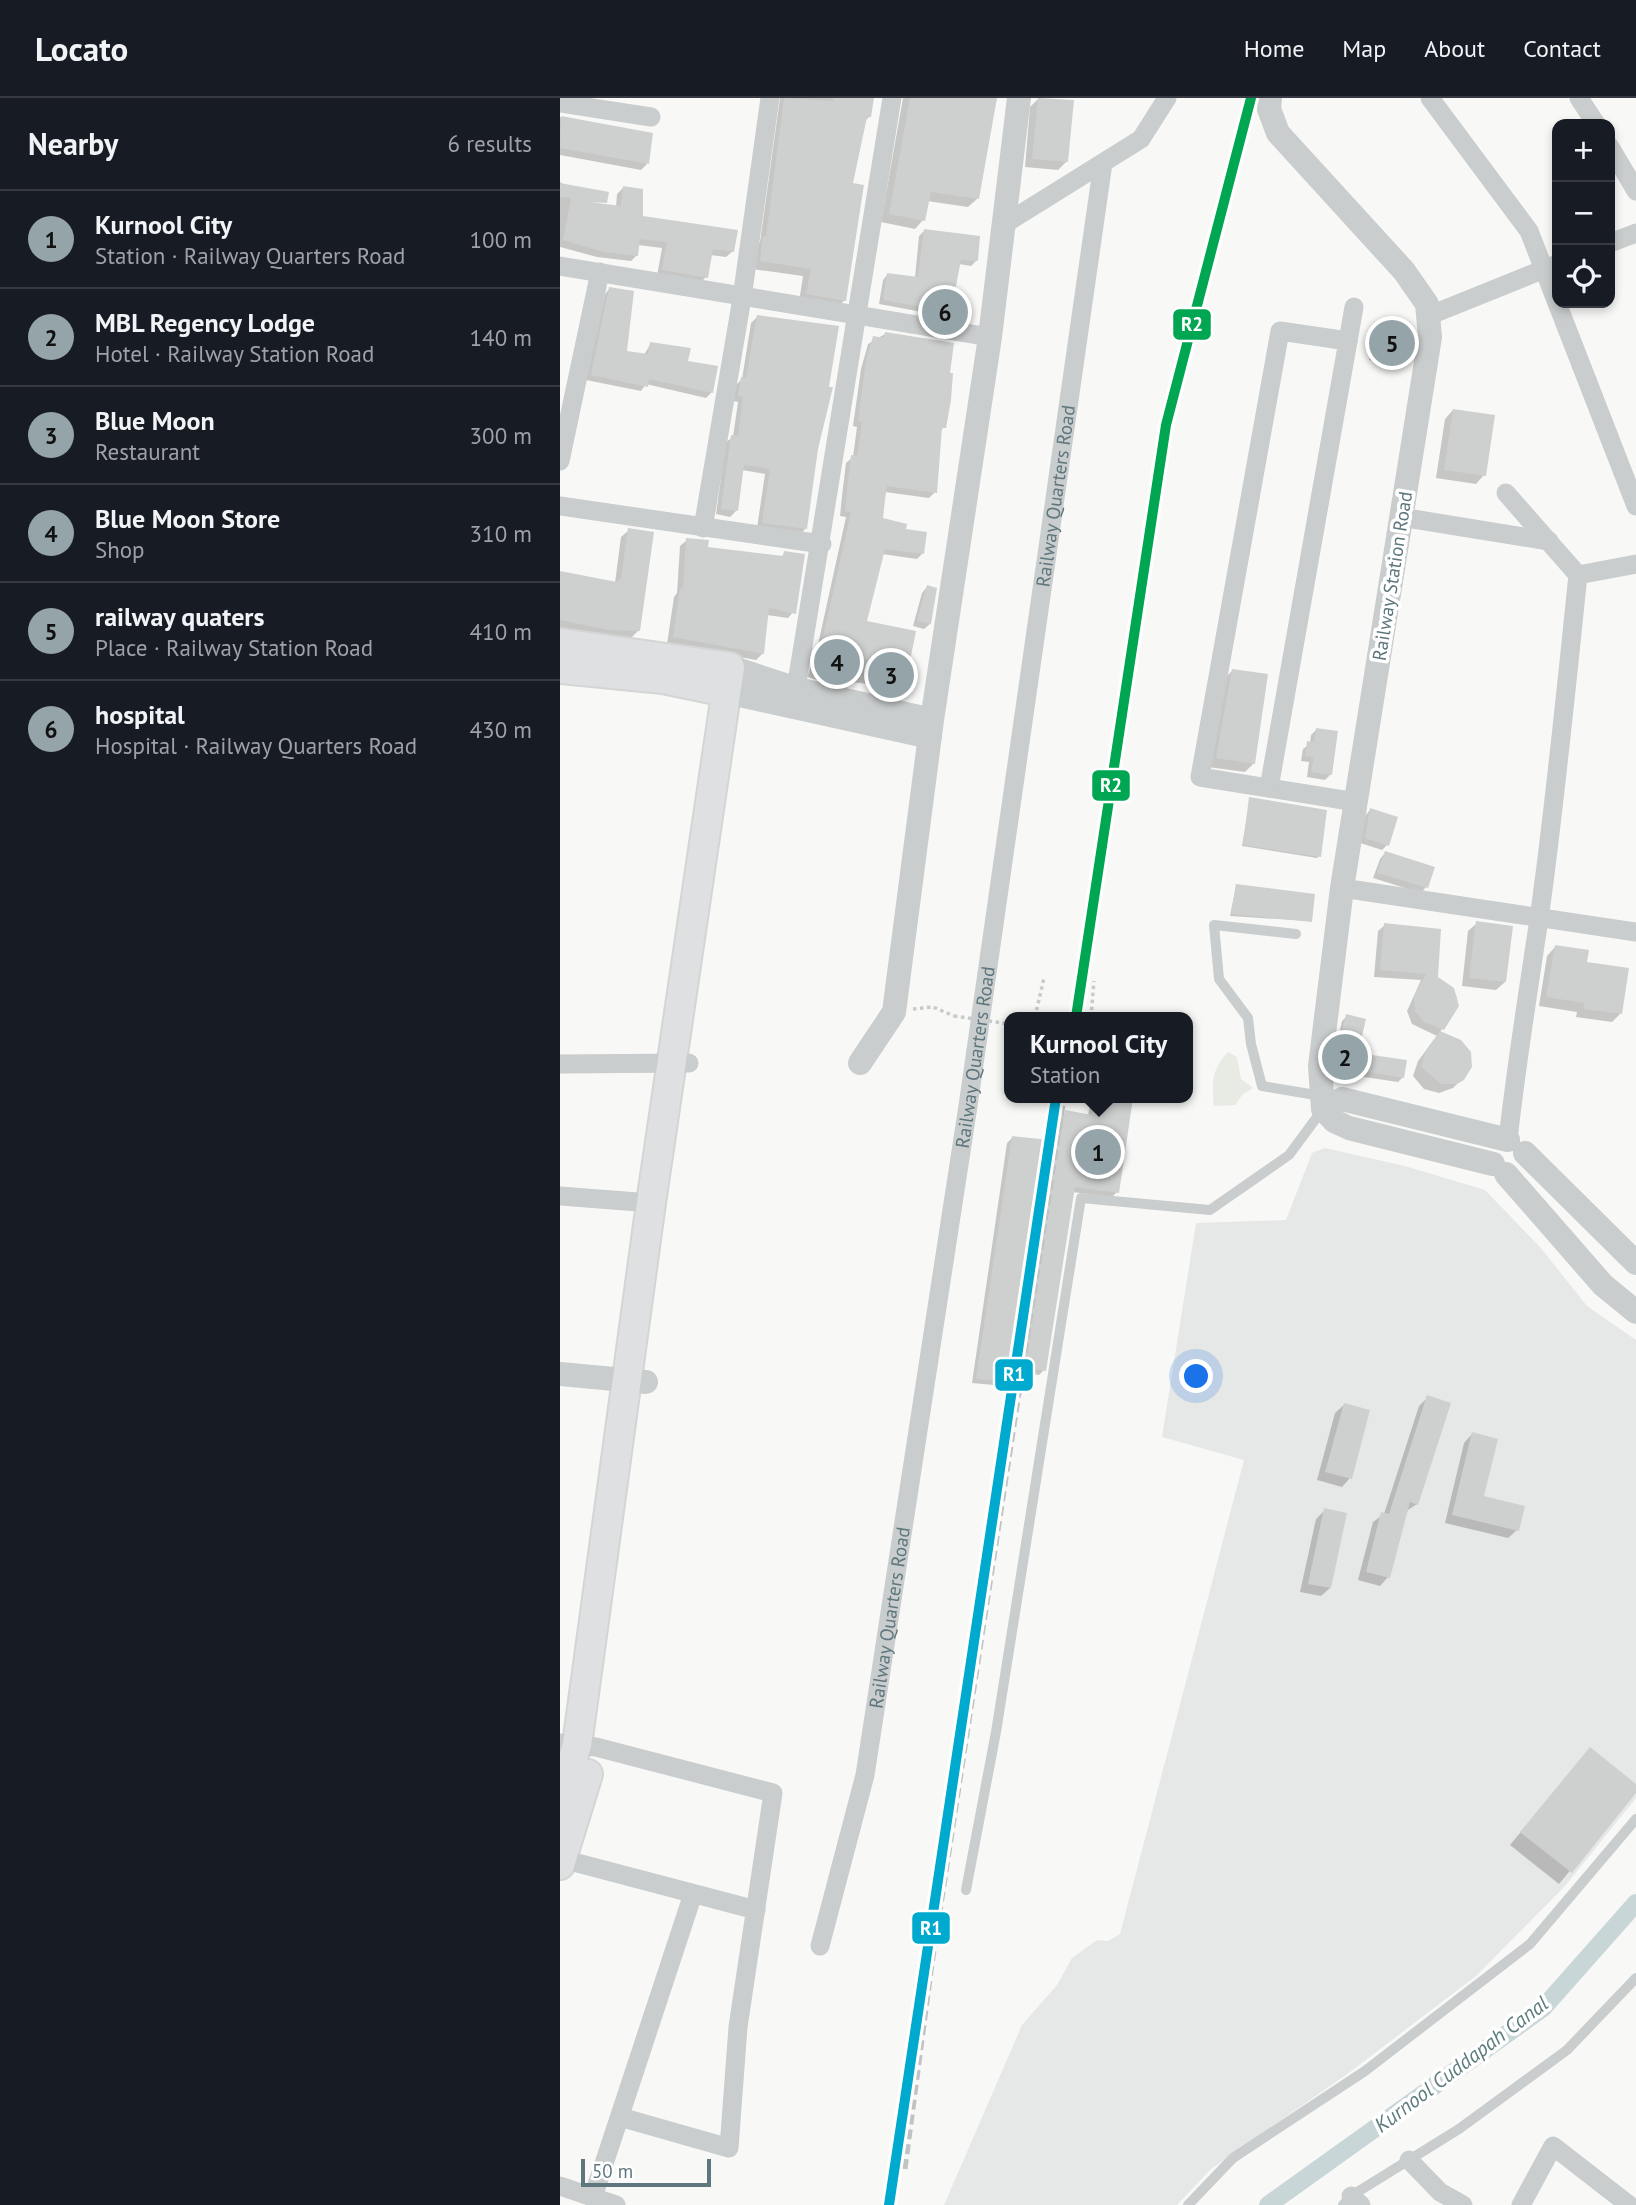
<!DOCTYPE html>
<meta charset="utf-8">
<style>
:root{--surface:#171b24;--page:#20242c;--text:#f1f3f6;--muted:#9ea1a6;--line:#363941;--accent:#94a4a8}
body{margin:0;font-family:"PT Sans",sans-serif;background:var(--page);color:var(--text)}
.controls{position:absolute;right:21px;top:21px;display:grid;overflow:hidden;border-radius:14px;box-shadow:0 4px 10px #0003}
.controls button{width:63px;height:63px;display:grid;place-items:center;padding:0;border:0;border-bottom:2px solid var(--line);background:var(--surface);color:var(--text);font:35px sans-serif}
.scale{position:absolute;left:21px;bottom:18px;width:130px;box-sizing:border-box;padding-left:7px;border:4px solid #5e767d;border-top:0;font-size:19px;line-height:24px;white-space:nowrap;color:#5e767d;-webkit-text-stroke:5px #fff;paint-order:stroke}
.you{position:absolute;left:637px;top:1279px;width:24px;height:24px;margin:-18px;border:5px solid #fff;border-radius:50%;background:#1a73e8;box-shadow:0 0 0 10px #1a73e833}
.badge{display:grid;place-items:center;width:46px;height:46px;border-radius:50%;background:var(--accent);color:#111;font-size:23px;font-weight:700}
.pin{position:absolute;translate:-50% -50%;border:4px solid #fff;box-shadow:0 2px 7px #0006}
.popup{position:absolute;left:444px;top:914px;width:189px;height:91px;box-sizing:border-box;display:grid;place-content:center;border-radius:14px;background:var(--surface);filter:drop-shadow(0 2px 5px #0005);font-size:23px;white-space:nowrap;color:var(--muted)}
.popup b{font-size:26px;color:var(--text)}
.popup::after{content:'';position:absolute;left:50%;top:100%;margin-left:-14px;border:14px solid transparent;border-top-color:var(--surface)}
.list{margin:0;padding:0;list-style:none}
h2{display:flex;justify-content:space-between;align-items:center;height:91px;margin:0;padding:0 28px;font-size:30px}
h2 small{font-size:23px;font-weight:400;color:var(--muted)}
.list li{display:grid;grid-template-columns:46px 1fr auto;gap:21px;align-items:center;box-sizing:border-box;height:98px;padding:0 28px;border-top:2px solid var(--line)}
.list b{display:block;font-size:26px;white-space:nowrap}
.list p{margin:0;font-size:23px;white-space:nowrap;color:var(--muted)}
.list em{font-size:23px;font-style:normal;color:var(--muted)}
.icon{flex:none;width:38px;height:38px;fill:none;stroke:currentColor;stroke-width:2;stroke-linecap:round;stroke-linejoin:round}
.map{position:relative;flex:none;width:1076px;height:2107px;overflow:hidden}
header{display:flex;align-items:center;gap:42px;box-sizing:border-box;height:98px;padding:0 35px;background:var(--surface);border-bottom:2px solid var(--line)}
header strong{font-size:33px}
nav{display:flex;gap:38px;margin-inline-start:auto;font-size:24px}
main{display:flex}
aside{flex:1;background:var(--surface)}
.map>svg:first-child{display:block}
</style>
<header>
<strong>Locato</strong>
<nav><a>Home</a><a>Map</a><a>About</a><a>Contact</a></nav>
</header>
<main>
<aside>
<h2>Nearby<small>6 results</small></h2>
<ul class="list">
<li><span class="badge">1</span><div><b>Kurnool City</b><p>Station · Railway Quarters Road</p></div><em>100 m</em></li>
<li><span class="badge">2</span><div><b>MBL Regency Lodge</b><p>Hotel · Railway Station Road</p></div><em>140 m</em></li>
<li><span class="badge">3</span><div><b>Blue Moon</b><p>Restaurant</p></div><em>300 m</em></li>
<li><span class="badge">4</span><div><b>Blue Moon Store</b><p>Shop</p></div><em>310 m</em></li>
<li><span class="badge">5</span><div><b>railway quaters</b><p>Place · Railway Station Road</p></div><em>410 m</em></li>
<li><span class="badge">6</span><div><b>hospital</b><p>Hospital · Railway Quarters Road</p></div><em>430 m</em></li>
</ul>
</aside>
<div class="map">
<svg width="1076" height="2107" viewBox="0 0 1076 2107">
<rect width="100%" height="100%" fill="#f8f8f7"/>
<!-- built -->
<path fill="#e6e8e7" d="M765,1050L845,1068L925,1092L980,1149L1027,1208L1076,1242V1700L1005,1788L916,1878L790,1974L651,2071L617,2107H384L462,1927L497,1887L512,1860L537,1842L548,1843L560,1836L684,1362L602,1339L636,1125L726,1122L752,1055Z"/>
<!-- green -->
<path fill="#e8eae4" d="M668,954L677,959L681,981L693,990L682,997L675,1007L654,1008C652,985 651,972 668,954Z"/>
<!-- shadow -->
<path fill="#0003" d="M220,0H312L310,18L304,24L291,87L285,202L276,210L239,204L243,178L192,171L195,149L200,144Z
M343,0H434L417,101L408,109L367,103L363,122L355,131L321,124Z
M479,0L507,63L498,72L465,69L470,9Z
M0,19L20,25L87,66L81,72L0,57Z
M0,84L28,106L56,109L57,96L63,90L81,119L173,153L166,159L150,157L146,179L140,185L97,178L102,150L78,147L77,157L71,163L37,159L0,149Z
M364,133L416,163L411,168L399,166L389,213L384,218L319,206L323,182L328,176L355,180L359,138Z
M50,190L65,254L84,257L91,245L126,265L152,294L146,300L86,286L81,293L26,282L45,196Z
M197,219L245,431L240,437L197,430L205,376L182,372L176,413L170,419L156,416L166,344L173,339L178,304L173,303L176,287L182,281L191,225Z
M820,229L844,262L839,268L809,262L815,235Z
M325,236L384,329L380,333L375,394L369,400L325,394L321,422L344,432L362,456L357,461L322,456L305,525L347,569L351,585L345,591L292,584L287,590L247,579L257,551L286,419L280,418L282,398L286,365L293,359L297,329L293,328L301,271L308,246Z
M893,312L924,377L916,386L876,380L885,321Z
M69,432L79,532L71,540L41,538L0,531V475L55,485L61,439Z
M127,442L146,451L220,460L225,455L234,513L228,520L207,517L203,555L196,562L107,546L114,499L117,495L120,448Z
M367,489L370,526L364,531L353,528L362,495Z
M672,573L694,665L685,674L648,669L664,581Z
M757,631L771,676L765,682L747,679L749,664L741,663L743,651L750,646L751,637Z
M690,701L759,758L757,760L682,748Z
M810,712L827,747L822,752L800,745L805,718Z
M825,755L873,770L866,789L861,795L813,780L820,761Z
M676,788L750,823L670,818Z
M917,825L945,884L936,892L902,888L908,833Z
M825,827L876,880L893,891L897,900L895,914L879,935L902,981L893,990L879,995L864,991L853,978L858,963L877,938L852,926L847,913L861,882L814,879L818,833Z
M995,849L1025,866L1060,916L1052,924L1016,919L1017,914L979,908L987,858Z
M787,918L796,956L843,979L838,984L797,978L798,974L771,970L782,923Z
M531,1000H571L557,1094L552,1099L512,1094L484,1272L479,1277L441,1271L439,1282L434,1287L412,1285L447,1045L452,1040L497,1044L501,1019L506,1014L528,1018Z
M868,1299L857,1406L845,1414L828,1479L820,1488L798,1482L813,1424L824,1416L859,1308Z
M784,1307L790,1380L782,1389L757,1382L775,1315Z
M912,1336L922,1400L957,1432L948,1440L885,1425L904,1345Z
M765,1412L770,1490L761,1498L740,1494L756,1421Z
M1030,1651L1076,1688V1693L999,1786L950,1747Z"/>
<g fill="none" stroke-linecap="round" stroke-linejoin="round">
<!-- canal -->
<path stroke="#c9d6d7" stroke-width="18" d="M708,2107L983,1910L1076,1805"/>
</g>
<!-- building -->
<path fill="#ced0d0" d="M224,0L273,3V0H314L311,19H307L293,85L304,87L286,203L246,196L251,171L200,163L203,138L206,139Z
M350,0H437L419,101L371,94L365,123L329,116Z
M478,0L514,2L508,64L472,61Z
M1,18L93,35L89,66L0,50Z
M0,85L49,94L47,105L30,104L61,108L63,88L83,91V118L178,132L174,154L153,151L148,180L102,172L107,144L80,141L78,158L44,154L3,142L11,100L0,99Z
M364,131L420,138L418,163L401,162L391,214L323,202L327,175L358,179Z
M49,189L74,193L67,253L88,256L90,244L131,250L128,263L158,268L153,295L89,281L88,289L31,277Z
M197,217L279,228L269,289H273L258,351L247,431L202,425L210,371L184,367L178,413L161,411L171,337L178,338L183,299L178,298L181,279L186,280Z
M819,228L850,233L846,263L814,257Z
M325,234L394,245L390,275H393L391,302L386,330H382L377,395L327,388L325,402L323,420L347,426L346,431L367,434L364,456L325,451L307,523L356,533L349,568H354L353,586L296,579L294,585L251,573L262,544L291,414L285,413L287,391L291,357L297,358L302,324L298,323L306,264L313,238L324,240Z
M893,311L935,317L926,378L884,372Z
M68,430L94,434L80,533L49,532L0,522V473L57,484L61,481Z
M126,440L149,442L148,449L223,458L224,453L245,456L236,516L209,510L204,556L113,539L120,490L123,491Z
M367,487L377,490L371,526L357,523Z
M672,571L708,576L695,666L656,660Z
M756,630L778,633L772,677L751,674L754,659L745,658L747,643L754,644Z
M689,699L767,712L761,759L683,747Z
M810,710L838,719L829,748L805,740Z
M825,753L875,769L868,790L817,775Z
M676,786L755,796L752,824L671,816Z
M916,823L953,828L946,884L909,880Z
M824,825L881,831L878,879L894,890L899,908L884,932L864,924L855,913L854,898L866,876L820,872Z
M995,847L1029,852L1027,864L1069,870L1062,916L1024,911V905L986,899Z
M786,916L806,921L798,955L847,962L844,980L801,973L802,970L775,965Z
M880,933L901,942L911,954L912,969L904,982L897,986H881L861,969L866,952Z
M534,1000H573L559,1095L515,1089L486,1273L443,1266L441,1283L416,1281L452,1038L500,1043L505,1012L532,1017Z
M867,1297L891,1305L858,1407L850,1404L830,1480L806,1474L821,1414L829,1416Z
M784,1305L810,1312L792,1381L765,1374Z
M912,1334L938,1341L924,1398L965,1408L959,1433L892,1417Z
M764,1410L787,1415L771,1490L748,1486Z
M1030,1649L1076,1686V1695L1012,1775L960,1734Z"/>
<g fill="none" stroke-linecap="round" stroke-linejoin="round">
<!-- secondary casing -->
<g stroke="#d4d5d5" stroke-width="32">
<path id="secondary" d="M0,545L170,569L91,1105L17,1647L0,1703
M0,571L103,581L166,594
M0,1767L28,1676"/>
</g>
<!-- path -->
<path stroke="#c8cacb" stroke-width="3.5" stroke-dasharray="3.5 3.5" stroke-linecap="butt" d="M353,911L373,909L394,918
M475,919L484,880
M531,919L534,883"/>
<!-- service -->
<path stroke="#cacdcd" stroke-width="10" d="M736,836L654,827L659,881L688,920L691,946L702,988L762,998
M406,1792L436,1634L521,1100L650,1112L729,1057L763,1011
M628,2107L673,2060L805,1973L970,1846L1076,1721
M783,2107L791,2098L899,2031L1007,1952L1076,1880"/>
<!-- minor -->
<g stroke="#cacdcd" stroke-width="19">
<path d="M870,0L969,133L1076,408"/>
<path d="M1019,0L1036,26"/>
<path d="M0,5L91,19"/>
<path d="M1050,49L1076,93"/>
<path d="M443,127L581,41L607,0"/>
<path d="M1050,145L1076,135"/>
<path d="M0,168L430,239"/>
<path d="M868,218L997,166"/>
<path d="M788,243L720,233L640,679L796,704"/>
<path d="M0,363L40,174"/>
<path d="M946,395L1018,477C1006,592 995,707 979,821C968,895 956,968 948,1042"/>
<path d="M0,408L262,446"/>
<path d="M841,419L989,443"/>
<path d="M143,430L182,200L210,0"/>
<path d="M1018,477L1076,466"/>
<path d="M234,603L332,0"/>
<path d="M709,690L794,209"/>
<path d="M782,790L1076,834"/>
<path d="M0,966L129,965"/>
<path d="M0,1098L91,1105"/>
<path d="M0,1645L36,1649L213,1695L178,1929L169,2050L60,2019"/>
<path d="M2,1761L196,1812"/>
<path id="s1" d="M260,1848L305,1677L408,1008L543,65"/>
<path d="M849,2062L880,2094L903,2107"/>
<path d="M0,2088L56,2107"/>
<path d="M791,2098L801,2107"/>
<path d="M33,2099L133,1796"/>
<path d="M961,2107L993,2048L1069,2107"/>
</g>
<!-- tertiary -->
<path stroke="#cacdcd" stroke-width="24" d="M710,0L709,11L718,35L844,173L867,206L870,239L782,790L760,968L763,1011L774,1023L789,1030L933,1066
M170,569L237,591L372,622
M166,594L370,639
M300,965L334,914L372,622L430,239L459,0
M763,1011L782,1001L948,1042
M965,1055L1076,1165
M946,1076L1043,1187L1076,1214
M0,1276L86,1284"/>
<!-- secondary -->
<use href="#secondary" stroke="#dfe0e1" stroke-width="28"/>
<!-- rail -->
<path stroke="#c0c2c3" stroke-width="5" stroke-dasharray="10 5" stroke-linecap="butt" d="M516,919L606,327L691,0
M345,2071L372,1866L504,1000"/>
<!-- path-bridge -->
<path stroke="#c8cacb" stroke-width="3.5" stroke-dasharray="3.5 3.5" stroke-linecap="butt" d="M394,918L449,926"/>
<!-- rail-1 casing -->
<g stroke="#fff" stroke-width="16">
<path id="rail-1" d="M329,2107L496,1000"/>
</g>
<!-- rail-2 casing -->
<g stroke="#fff" stroke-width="16">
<path id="rail-2" d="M516,919L606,327L691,0"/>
</g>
<!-- rail-1 -->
<use href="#rail-1" stroke="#00a9ce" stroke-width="10"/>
<!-- rail-2 -->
<use href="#rail-2" stroke="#00a651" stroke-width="10"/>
</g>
<g text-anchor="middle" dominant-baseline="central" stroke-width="7" stroke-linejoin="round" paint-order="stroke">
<!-- street labels -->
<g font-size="19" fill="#5e767d" stroke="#fff">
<text stroke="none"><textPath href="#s1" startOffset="1470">Railway Quarters Road</textPath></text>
<text transform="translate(832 478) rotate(-81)">Railway Station Road</text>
<text stroke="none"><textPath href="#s1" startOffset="903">Railway Quarters Road</textPath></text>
<text stroke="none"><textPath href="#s1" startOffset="336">Railway Quarters Road</textPath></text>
</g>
<!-- water labels -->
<g font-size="21" font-style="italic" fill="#5d7c7d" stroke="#fff">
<text transform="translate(901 1966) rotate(-37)">Kurnool Cuddapah Canal</text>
</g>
</g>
<g stroke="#fff" stroke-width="2.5">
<rect x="612" y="210" width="40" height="33" rx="7" fill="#00a651"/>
<rect x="531" y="671" width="40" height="33" rx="7" fill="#00a651"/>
<rect x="434" y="1260" width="40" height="34" rx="7" fill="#00a9ce"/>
<rect x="351" y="1813" width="40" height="34" rx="7" fill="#00a9ce"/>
</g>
<g font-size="19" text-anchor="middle" font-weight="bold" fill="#fff">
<text x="632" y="233">R2</text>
<text x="551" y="694">R2</text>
<text x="454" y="1283">R1</text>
<text x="371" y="1837">R1</text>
</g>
</svg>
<div class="controls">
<button>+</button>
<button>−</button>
<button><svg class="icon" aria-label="locate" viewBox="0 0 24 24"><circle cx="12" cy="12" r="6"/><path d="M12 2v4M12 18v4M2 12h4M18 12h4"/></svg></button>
</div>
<div class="scale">50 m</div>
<div class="you"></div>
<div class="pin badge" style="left:538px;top:1054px">1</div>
<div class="popup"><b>Kurnool City</b>Station</div>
<div class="pin badge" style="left:785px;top:959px">2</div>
<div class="pin badge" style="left:331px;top:577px">3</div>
<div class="pin badge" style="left:277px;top:564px">4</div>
<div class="pin badge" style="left:832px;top:245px">5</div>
<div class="pin badge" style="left:385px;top:214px">6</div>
</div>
</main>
